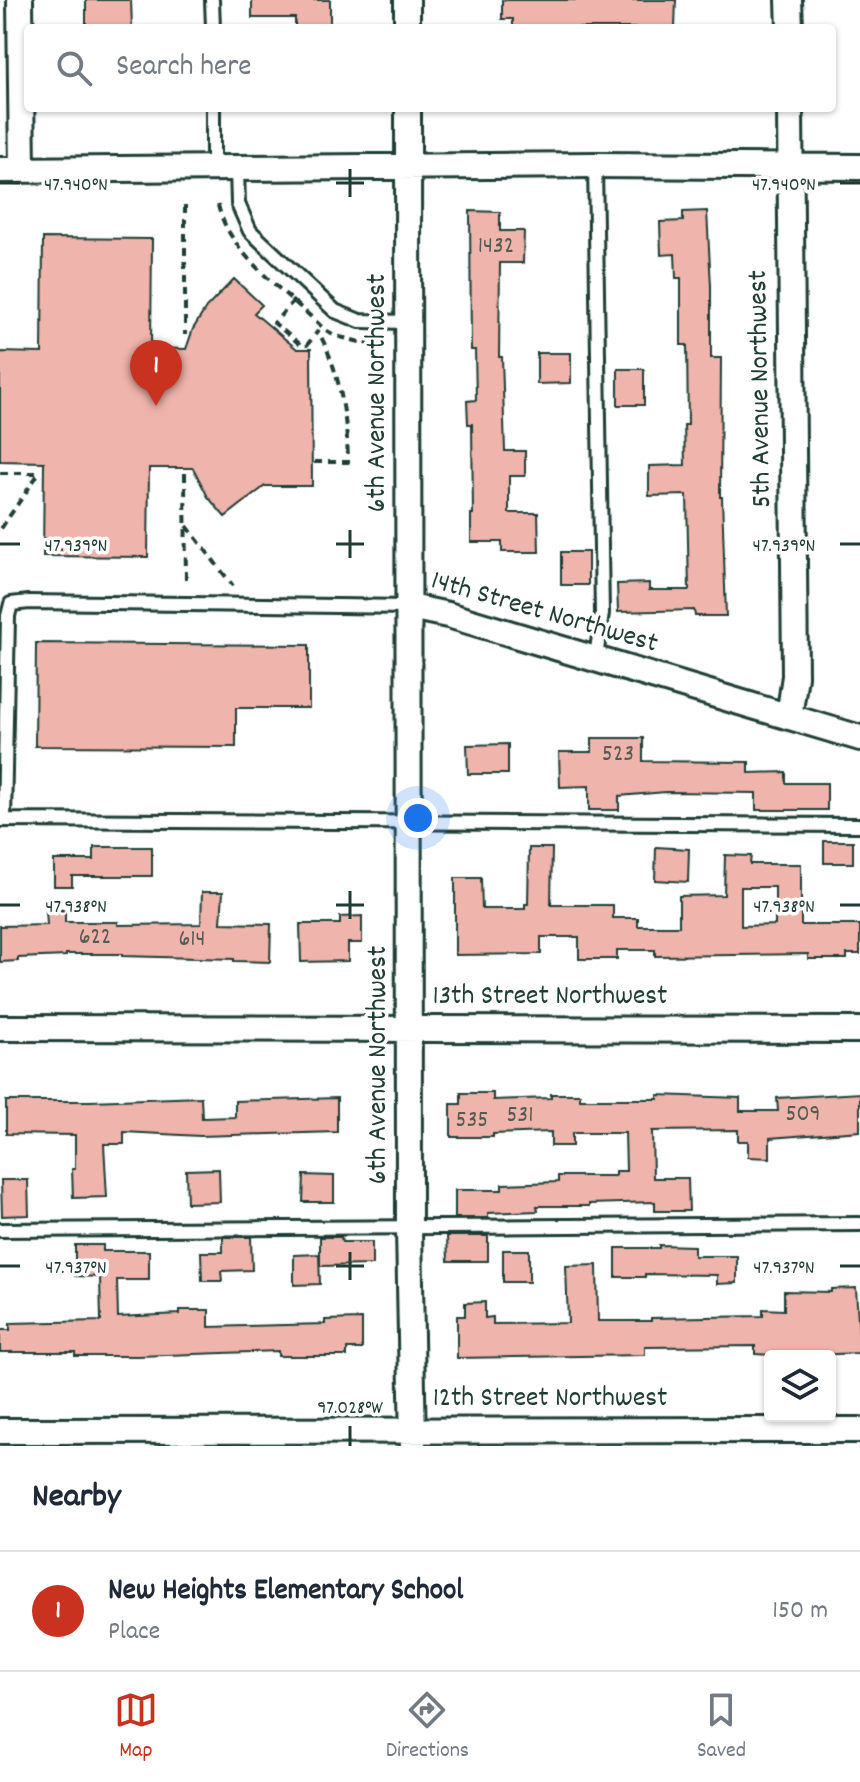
<!DOCTYPE html>
<meta charset="utf-8">
<style>
:root{--surface:#fff;--page:#f2f2f3;--text:#1f2937;--muted:#747a83;--line:#e0e1e3;--accent:#c8321e}
body{margin:0;font-family:Dekko,sans-serif;background:var(--page);color:var(--text)}
.controls{position:absolute;right:24px;bottom:24px;display:grid;overflow:hidden;border-radius:8px;box-shadow:0 2px 6px #0004}
.controls button{width:72px;height:72px;display:grid;place-items:center;padding:0;border:0;border-bottom:2px solid var(--line);background:var(--surface);color:var(--text);font:40px sans-serif}
.you{position:absolute;left:418px;top:818px;width:28px;height:28px;margin:-20px;border:6px solid #fff;border-radius:50%;background:#1a73e8;box-shadow:0 0 0 12px #1a73e833}
.badge{display:grid;place-items:center;width:52px;height:52px;border-radius:50%;background:var(--accent);color:#fff;font-size:26px;font-weight:700}
.pin{position:absolute;translate:-50% -66px;filter:drop-shadow(0 2px 4px #0008)}
.pin::after{content:'';position:absolute;top:42px;width:28px;height:24px;background:inherit;clip-path:polygon(0 0,100% 0,50% 100%)}
.list{margin:0;padding:0;list-style:none}
h2{display:flex;justify-content:space-between;align-items:center;height:104px;margin:0;padding:0 32px;font-size:34px}
h2 small{font-size:26px;font-weight:400;color:var(--muted)}
.list li{display:grid;grid-template-columns:52px 1fr auto;gap:24px;align-items:center;box-sizing:border-box;height:120px;padding:0 32px;border-top:2px solid var(--line)}
.list b{display:block;font-size:30px;white-space:nowrap}
.list p{margin:0;font-size:26px;white-space:nowrap;color:var(--muted)}
.list em{font-size:26px;font-style:normal;color:var(--muted)}
.icon{flex:none;width:44px;height:44px;fill:none;stroke:currentColor;stroke-width:2;stroke-linecap:round;stroke-linejoin:round}
.map{position:relative;flex:none;width:860px;height:1446px;overflow:hidden}
.search{position:absolute;background:var(--surface);box-shadow:0 2px 6px #0004;left:24px;right:24px;top:24px;height:88px;display:flex;align-items:center;gap:20px;box-sizing:border-box;padding:0 28px;border-radius:8px;color:var(--muted);font-size:30px}
.sheet{height:224px;background:var(--surface)}
nav{display:flex;justify-content:space-around;align-items:center;box-sizing:border-box;height:112px;border-top:2px solid var(--line);background:var(--surface);font-size:22px;color:var(--muted)}
nav a{display:grid;justify-items:center;gap:4px}
nav .on{color:var(--accent)}
.map>svg:first-child{display:block}
</style>
<div class="map">
<svg width="860" height="1446" viewBox="0 0 860 1446">
<rect width="100%" height="100%" fill="#fff"/>
<filter id="ink" filterUnits="userSpaceOnUse"><feTurbulence type="fractalNoise" baseFrequency=".0125" numOctaves="2"/><feDisplacementMap in="SourceGraphic" scale="16" xChannelSelector="R" yChannelSelector="G"/><feConvolveMatrix kernelMatrix="1 2 1 2 8 2 1 2 1" color-interpolation-filters="sRGB"/></filter>
<g filter="url(#ink)">
<!-- building -->
<path fill="#efb4ab" stroke="#1f3d34" stroke-width="2" fill-rule="evenodd" d="M86,0H131L132,28H86Z
M252,0H330V28H295V18H252Z
M502,0H676L675,28H513V19H502Z
M470,211L500,212V231H524L523,263H500L499,357H502L505,451H525V476H509V513H538L539,552H502V542H471V514H473L472,424H468L467,401L476,400L475,350H471Z
M707,211L711,286V358H721L720,497H722L726,616H695L694,610L618,612L617,584L649,583V590H689L687,495L649,496V466L685,465L684,425H688L687,345H681V278H676L675,254L661,255L660,222L683,221V212Z
M43,238L152,239L151,348L186,349L193,329L206,308L234,279L262,305L254,313L297,349H311L312,486H265L225,517L208,497L193,468H149L148,557L43,556L44,462L0,461V352L42,353Z
M537,353H571V383L537,384Z
M618,369H644V405H618Z
M561,552H588V585H561Z
M36,643L309,645V708H236V747L35,746Z
M592,738H643V761L749,762V773L786,772V783H827V810H756V793L666,792L619,796V810H589V786L560,787L559,752H592Z
M508,744V774H468L467,745Z
M824,841H853V863H824Z
M94,847H152V876H72V886H54V860H94Z
M656,847L689,849L688,882L655,880Z
M529,848H552L551,905H613V918H638V926H679V896L724,895L725,855L751,856L750,864H801V925H860V954H847V959H808V954L655,956V950H617V959H579V937H541V954L455,955V878H481L482,909H525V904H528ZM741,887H775V925L741,926Z
M202,892H223L221,923L271,924L270,962L234,961V959L122,956V954H66V956L18,958V961L0,962V926L47,925L46,911L65,910V922H118V925L201,924Z
M362,916V943H348V961L301,962L300,924H340V917Z
M461,1093H493V1100L551,1098V1094H580V1099H658V1095L740,1098V1111H778L777,1098L860,1093V1131L770,1138V1158L748,1157V1141H738V1130L652,1131L653,1178H688L689,1211H655V1202L589,1204V1206H537L538,1211L488,1213V1218H455V1190H502V1184L558,1182V1176H615V1171H626L625,1133H572V1146H551V1132L493,1134V1137H451V1104H461Z
M201,1097L202,1118L235,1117V1101L337,1098V1132L200,1136L124,1132V1144H104L107,1197L73,1198L72,1169H75V1135L6,1134V1101H90Z
M219,1169L220,1202L187,1203L186,1170Z
M304,1175L334,1176V1202H303Z
M1,1180H28L29,1215L2,1216Z
M447,1236H488V1261H448Z
M223,1237H251L252,1270L221,1271L222,1281H202L201,1252H223Z
M320,1237H341L342,1242H372V1265L320,1266Z
M75,1245H103V1251H149V1280H117L118,1317L180,1314V1310H209V1327L325,1324V1320L362,1319V1349H347V1356H278V1351L138,1356H75V1352H0V1330H10V1323L101,1321L100,1277L75,1276Z
M659,1245L694,1246V1256H737V1283L717,1284V1275L645,1274V1277H616V1248H659Z
M503,1250H529V1282H503Z
M319,1254L320,1284L294,1285V1255Z
M597,1265L598,1321H651V1318L763,1316V1309L784,1310V1291L831,1292V1289L856,1288L860,1353L788,1356L755,1354V1346L645,1347V1355L457,1358V1316H465V1303L485,1302V1318L493,1317V1324L568,1323L566,1266Z"/>
<g fill="none" stroke-linecap="round" stroke-linejoin="round">
<!-- service casing -->
<g stroke="#1f3d34" stroke-width="18">
<path id="service" d="M212,0L213,28
M213,108V169
M595,165L602,613L596,658
M237,169L238,204L250,231L335,311L360,321L409,322
M0,820L860,825
M4,820L8,616L11,604L29,602L410,607
M0,1230L860,1224"/>
</g>
<!-- minor casing -->
<g stroke="#1f3d34" stroke-width="30">
<path id="minor" d="M20,0L22,170
M407,0V28
M789,0L790,28
M408,108L409,1228L413,1446
M0,170L595,165L860,167
M410,607L448,615L860,738
M789,717L795,676L790,108
M0,1028L860,1030
M0,1431L860,1430"/>
</g>
<!-- path -->
<path stroke="#1f3d34" stroke-width="4" stroke-dasharray="8 6" stroke-linecap="butt" d="M185,205V335
M218,205C229,255 289,294 324,329L336,336L372,345
M294,300L274,323L301,345H307L318,331
M314,462H348C347,417 340,371 318,331
M0,473H39L0,530
M185,473L186,585
M187,526L233,586"/>
<!-- service -->
<use href="#service" stroke="#fff" stroke-width="12"/>
<!-- minor -->
<use href="#minor" stroke="#fff" stroke-width="24"/>
</g>
</g>
<!-- ticks -->
<path fill="none" stroke="#1f3d34" stroke-width="3" d="M350,169V197M0,183H20M336,183H364M840,183H860M350,530V558M0,544H20M336,544H364M840,544H860M350,891V919M0,905H20M336,905H364M840,905H860M350,1252V1280M0,1266H20M336,1266H364M840,1266H860M350,1426V1446"/>
<g text-anchor="middle" dominant-baseline="central" stroke-width="7" stroke-linejoin="round" paint-order="stroke">
<!-- number labels -->
<g font-size="24" fill="#535b52">
<text x="496" y="247">1432</text>
<text x="618" y="755">523</text>
<text x="95" y="938">622</text>
<text x="192" y="940">614</text>
<text x="803" y="1115">509</text>
<text x="520" y="1116">531</text>
<text x="472" y="1121">535</text>
</g>
<!-- street labels -->
<g font-size="28" fill="#1f3d34" stroke="#fff">
<text transform="translate(762 389) rotate(-91)">5th Avenue Northwest</text>
<text transform="translate(379 393) rotate(-90)">6th Avenue Northwest</text>
<text transform="translate(544 614) rotate(16)">14th Street Northwest</text>
<text x="550" y="998">13th Street Northwest</text>
<text transform="translate(380 1065) rotate(-90)">6th Avenue Northwest</text>
<text x="550" y="1400">12th Street Northwest</text>
</g>
</g>
<g font-size="20" text-anchor="middle" fill="#1f3d34" stroke="#fff" stroke-width="7" stroke-linejoin="round" paint-order="stroke">
<text x="76" y="190">47.940°N</text>
<text x="784" y="190">47.940°N</text>
<text x="76" y="551">47.939°N</text>
<text x="784" y="551">47.939°N</text>
<text x="76" y="912">47.938°N</text>
<text x="784" y="912">47.938°N</text>
<text x="76" y="1273">47.937°N</text>
<text x="784" y="1273">47.937°N</text>
<text x="350" y="1413">97.028°W</text>
</g>
</svg>
<div class="controls">
<button><svg class="icon" aria-label="layers" viewBox="0 0 24 24"><path d="M12 4l9 5-9 5-9-5zM3 14l9 5 9-5"/></svg></button>
</div>
<div class="you"></div>
<div class="pin badge" style="left:156px;top:406px">1</div>
<div class="search"><svg class="icon" aria-label="search" viewBox="0 0 24 24"><circle cx="10" cy="10" r="6"/><path d="M15 15l6 6"/></svg>Search here</div>
</div>
<section class="sheet">
<h2>Nearby<small></small></h2>
<ul class="list">
<li><span class="badge">1</span><div><b>New Heights Elementary School</b><p>Place</p></div><em>150 m</em></li>
</ul>
</section>
<nav>
<a class="on"><svg class="icon" aria-label="map" viewBox="0 0 24 24"><path d="M3 6l6-2 6 2 6-2v14l-6 2-6-2-6 2zM9 4v14M15 6v14"/></svg>Map</a>
<a><svg class="icon" aria-label="directions" viewBox="0 0 24 24"><path d="M12 3l9 9-9 9-9-9zM9 14v-3h6M13 9l2 2-2 2"/></svg>Directions</a>
<a><svg class="icon" aria-label="saved" viewBox="0 0 24 24"><path d="M7 4h10v16l-5-4-5 4z"/></svg>Saved</a>
</nav>
